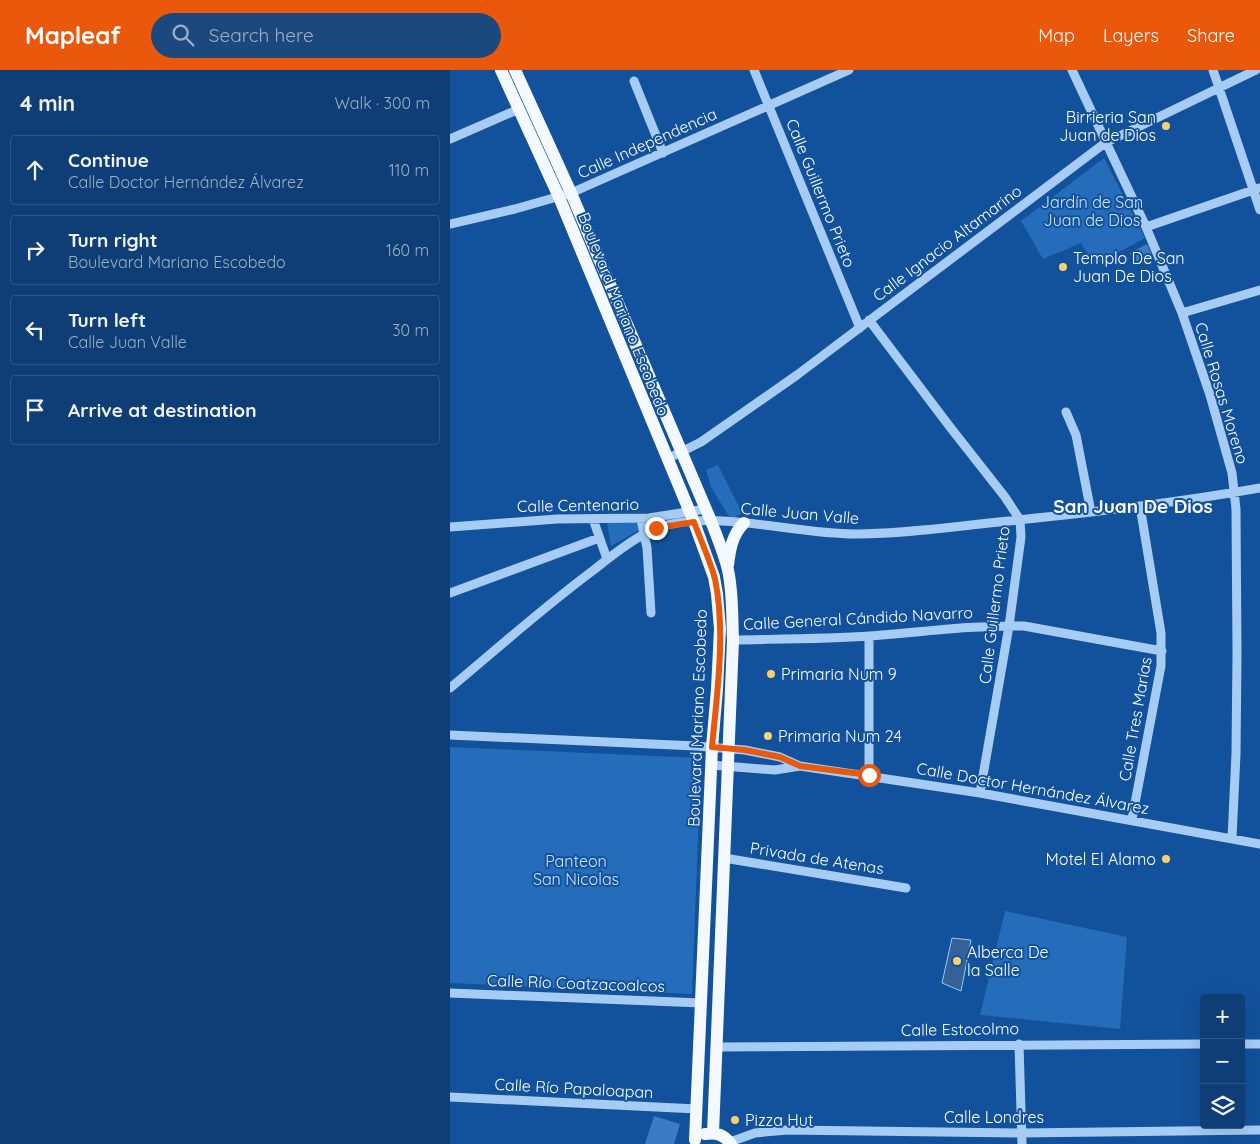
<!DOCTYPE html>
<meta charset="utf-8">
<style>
:root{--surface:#0e3e75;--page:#1c497d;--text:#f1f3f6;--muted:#9baec5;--line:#2e5787;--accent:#ea580c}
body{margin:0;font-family:Quicksand,sans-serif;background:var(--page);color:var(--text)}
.controls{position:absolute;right:15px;bottom:15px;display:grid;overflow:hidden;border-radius:5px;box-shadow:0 5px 20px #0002}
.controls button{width:45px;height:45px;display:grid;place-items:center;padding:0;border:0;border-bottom:1px solid var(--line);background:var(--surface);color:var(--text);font:25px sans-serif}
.stop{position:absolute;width:15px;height:15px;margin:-11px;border:4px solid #ea580c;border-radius:50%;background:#fff}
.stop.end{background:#ea580c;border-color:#fff;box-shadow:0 1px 5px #0008}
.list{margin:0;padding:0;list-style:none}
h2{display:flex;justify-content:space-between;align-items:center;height:65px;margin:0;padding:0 20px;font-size:21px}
h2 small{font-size:16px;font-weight:400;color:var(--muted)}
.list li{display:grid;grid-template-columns:32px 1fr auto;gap:15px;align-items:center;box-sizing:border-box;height:70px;margin:0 10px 10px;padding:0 10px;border:1px solid var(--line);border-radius:5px}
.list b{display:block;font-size:19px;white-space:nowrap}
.list p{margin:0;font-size:16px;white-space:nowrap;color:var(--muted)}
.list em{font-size:16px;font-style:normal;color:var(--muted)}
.icon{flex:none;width:28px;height:28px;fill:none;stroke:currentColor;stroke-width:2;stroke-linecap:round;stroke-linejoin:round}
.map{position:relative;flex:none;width:810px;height:1074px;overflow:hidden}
header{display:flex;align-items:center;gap:30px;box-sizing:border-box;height:70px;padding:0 25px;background:var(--accent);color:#fff}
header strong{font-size:24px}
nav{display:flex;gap:28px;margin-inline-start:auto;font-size:18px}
.search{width:350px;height:45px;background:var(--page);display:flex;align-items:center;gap:12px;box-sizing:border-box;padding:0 18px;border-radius:28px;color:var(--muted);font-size:19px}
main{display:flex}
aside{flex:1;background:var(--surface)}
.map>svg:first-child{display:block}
</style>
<header>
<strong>Mapleaf</strong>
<div class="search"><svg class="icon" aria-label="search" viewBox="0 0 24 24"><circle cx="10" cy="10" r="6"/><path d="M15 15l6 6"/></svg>Search here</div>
<nav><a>Map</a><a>Layers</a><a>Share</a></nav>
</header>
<main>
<aside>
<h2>4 min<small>Walk · 300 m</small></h2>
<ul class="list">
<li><svg class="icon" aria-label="ahead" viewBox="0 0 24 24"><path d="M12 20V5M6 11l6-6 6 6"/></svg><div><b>Continue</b><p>Calle Doctor Hernández Álvarez</p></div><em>110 m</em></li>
<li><svg class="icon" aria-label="right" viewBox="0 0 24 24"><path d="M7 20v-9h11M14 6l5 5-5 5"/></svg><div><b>Turn right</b><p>Boulevard Mariano Escobedo</p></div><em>160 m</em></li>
<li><svg class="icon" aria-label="left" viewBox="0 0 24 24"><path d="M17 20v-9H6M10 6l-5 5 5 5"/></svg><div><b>Turn left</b><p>Calle Juan Valle</p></div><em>30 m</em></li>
<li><svg class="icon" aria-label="arrive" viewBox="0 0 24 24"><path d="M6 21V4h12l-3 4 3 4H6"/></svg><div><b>Arrive at destination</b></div></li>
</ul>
</aside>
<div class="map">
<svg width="810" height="1074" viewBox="0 0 810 1074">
<rect width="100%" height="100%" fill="#12529c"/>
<!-- green -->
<path fill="#256cba" d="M654,88L695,168L645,195L631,173L593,189L571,151Z
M268,395L292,443L281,450L261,417L256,400Z
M207,450L161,476L157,452Z
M0,677L251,688L242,924L0,913Z
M555,841L677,867L670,959L530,945Z"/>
<!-- water -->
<path fill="#346197" stroke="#99c7f7" d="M502,868L521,870L511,921L492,913Z"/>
<!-- building -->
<path fill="#3b7bc3" d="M697,174L702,185L685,195L680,183Z
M204,1046L230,1054L224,1074H195Z"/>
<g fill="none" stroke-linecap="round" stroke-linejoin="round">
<!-- minor -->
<path stroke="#a7ccf4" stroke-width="9" d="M304,0L410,258
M622,0L696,157L732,243L760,325L782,403L786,439L787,583L786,684L782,768
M763,0L810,140
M184,11L213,83
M0,69L69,39
M0,154L65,139L121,123L399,0
M696,157L809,118
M732,243L810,220
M419,250L500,357L555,427L570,450L571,467L559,556L530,723
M616,342L626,365L641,442
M217,389L251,372L347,305L655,73L806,0
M143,449L157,489
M191,449L197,478L201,543
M0,457L107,449L199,448L256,439
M0,523L149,468
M283,570C329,569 375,569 421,566C472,562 523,555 574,556L712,581
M0,618C48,578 95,536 145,499C161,486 188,465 207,458C264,438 346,465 407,464C457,464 508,456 559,451C643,442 727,433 810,418
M0,665L246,676L295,680L330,687L350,696L530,723L810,774
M261,695L325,700L350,696
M419,705V566
M682,749L711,596V563L690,436
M274,788L456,818
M0,923L252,933
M569,974L572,1074
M791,974H810
M266,977L754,974
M0,1027L247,1039
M280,1072L305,1063L337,1060L572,1063L810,1060"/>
<!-- major -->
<path stroke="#f4f9ff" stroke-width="12" d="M51,0L109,127L244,452L264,507L267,524L270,559L267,619L262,677L245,1070
M65,0L121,123L261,451C267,467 274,483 278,500C283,523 282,547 283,570L263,1063
M278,495C280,479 282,465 294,453
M255,1064C267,1062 274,1065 281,1074"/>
</g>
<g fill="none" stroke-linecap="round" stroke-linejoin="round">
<!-- route -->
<path stroke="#ea580c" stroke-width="6" d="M206,458L244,452C251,471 260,490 265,509C276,562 267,623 262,677L295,680L330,687L350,696L419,705"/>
</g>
<!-- markers -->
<g fill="#ffd06a" stroke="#12529c" stroke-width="2">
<circle cx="716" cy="56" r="5"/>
<circle cx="613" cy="197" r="5"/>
<circle cx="321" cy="604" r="5"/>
<circle cx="318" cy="666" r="5"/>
<circle cx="716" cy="789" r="5"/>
<circle cx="507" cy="891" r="5"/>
<circle cx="285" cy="1050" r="5"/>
</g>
<g text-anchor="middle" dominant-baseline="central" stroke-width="4" stroke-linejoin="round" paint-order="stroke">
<!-- poi labels -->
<g font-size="16" fill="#fff" stroke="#12529c" text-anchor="start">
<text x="706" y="47" text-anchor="end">Birrieria San<tspan x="706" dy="18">Juan de Dios</tspan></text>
<text x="623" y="188">Templo De San<tspan x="623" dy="18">Juan De Dios</tspan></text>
<text x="331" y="604">Primaria Num 9</text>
<text x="328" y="666">Primaria Num 24</text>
<text x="706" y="789" text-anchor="end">Motel El Alamo</text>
<text x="517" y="882">Alberca De<tspan x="517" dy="18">la Salle</tspan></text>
<text x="295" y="1050">Pizza Hut</text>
</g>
<!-- street labels -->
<g font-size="16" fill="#fff" stroke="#12529c">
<text transform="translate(197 73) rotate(-24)">Calle Independencia</text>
<text transform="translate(371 123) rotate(68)">Calle Guillermo Prieto</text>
<text transform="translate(497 173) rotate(-37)">Calle Ignacio Altamarino</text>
<text transform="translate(174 244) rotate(68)">Boulevard Mariano Escobedo</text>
<text transform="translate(772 323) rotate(73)">Calle Rosas Moreno</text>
<text transform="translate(128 435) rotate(-1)">Calle Centenario</text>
<text transform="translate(350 443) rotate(5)">Calle Juan Valle</text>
<text transform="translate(544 535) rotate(-83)">Calle Guillermo Prieto</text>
<text transform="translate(408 548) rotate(-3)">Calle General Cándido Navarro</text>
<text transform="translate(247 648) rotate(-88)">Boulevard Mariano Escobedo</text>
<text transform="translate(685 649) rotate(-80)">Calle Tres Marías</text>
<text transform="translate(583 718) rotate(10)">Calle Doctor Hernández Álvarez</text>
<text transform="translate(367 788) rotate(9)">Privada de Atenas</text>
<text transform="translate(126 913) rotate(2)">Calle Río Coatzacoalcos</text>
<text transform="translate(510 959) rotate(-1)">Calle Estocolmo</text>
<text transform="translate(124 1018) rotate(3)">Calle Río Papaloapan</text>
<text x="544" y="1047">Calle Londres</text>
</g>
<!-- park labels -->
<g font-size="16" fill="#cfe6fe" stroke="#12529c">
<text x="642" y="132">Jardín de San<tspan x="642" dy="18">Juan de Dios</tspan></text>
<text x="126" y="791">Panteon<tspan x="126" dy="18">San Nicolas</tspan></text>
</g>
<!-- quarter labels -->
<g font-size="19" font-weight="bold" fill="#fff" stroke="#12529c">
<text x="683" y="436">San Juan De Dios</text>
</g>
</g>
</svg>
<div class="controls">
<button>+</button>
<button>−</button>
<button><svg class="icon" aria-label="layers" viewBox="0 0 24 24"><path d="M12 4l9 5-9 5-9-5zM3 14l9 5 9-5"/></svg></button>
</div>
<div class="stop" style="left:419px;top:705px"></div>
<div class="stop end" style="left:206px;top:458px"></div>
</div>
</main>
